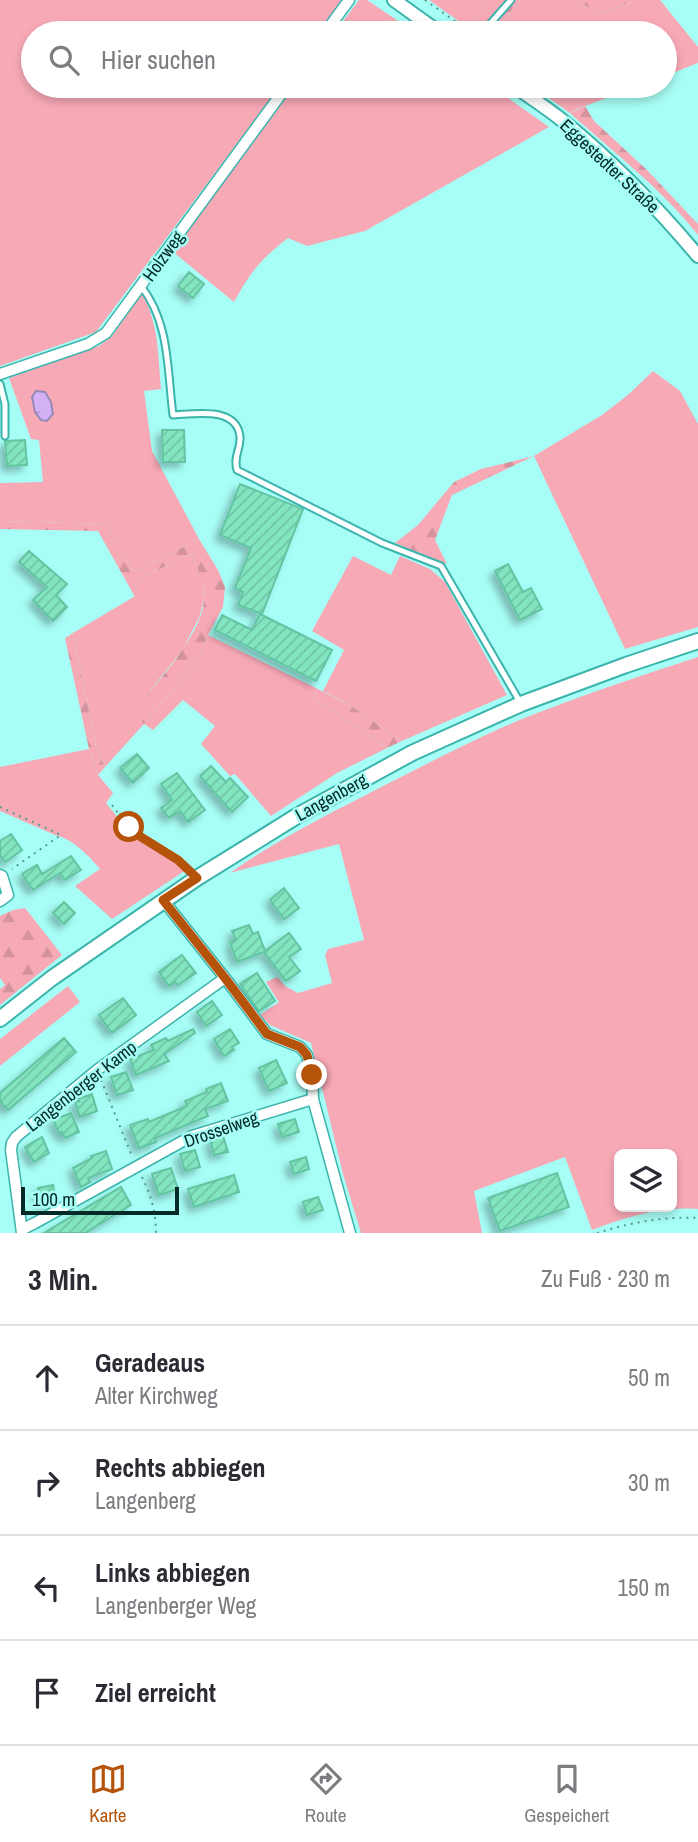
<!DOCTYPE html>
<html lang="de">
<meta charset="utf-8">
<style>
:root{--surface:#fff;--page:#f7f7f7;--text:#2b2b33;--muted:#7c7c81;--line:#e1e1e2;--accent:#b45309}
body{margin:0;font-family:"Archivo Narrow",sans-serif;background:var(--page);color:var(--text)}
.controls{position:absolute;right:21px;bottom:21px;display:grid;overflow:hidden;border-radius:10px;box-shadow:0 4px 10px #0003}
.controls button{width:63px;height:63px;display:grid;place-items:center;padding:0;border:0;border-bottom:2px solid var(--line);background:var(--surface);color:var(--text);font:35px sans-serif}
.scale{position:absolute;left:21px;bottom:18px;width:158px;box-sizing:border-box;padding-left:7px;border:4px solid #042b28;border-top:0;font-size:19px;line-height:24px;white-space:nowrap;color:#042b28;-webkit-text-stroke:5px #a7fef6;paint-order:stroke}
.stop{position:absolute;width:21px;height:21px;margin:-16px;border:5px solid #b45309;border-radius:50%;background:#fff}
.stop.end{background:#b45309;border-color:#fff;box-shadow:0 2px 7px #0008}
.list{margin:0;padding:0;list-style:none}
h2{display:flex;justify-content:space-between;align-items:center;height:91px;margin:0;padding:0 28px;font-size:30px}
h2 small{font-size:23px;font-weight:400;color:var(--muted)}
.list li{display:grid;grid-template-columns:46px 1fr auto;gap:21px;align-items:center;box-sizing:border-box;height:105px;padding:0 28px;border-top:2px solid var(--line)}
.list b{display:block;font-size:26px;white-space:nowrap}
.list p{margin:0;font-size:23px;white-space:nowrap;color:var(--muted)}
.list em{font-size:23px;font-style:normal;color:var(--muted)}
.icon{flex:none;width:38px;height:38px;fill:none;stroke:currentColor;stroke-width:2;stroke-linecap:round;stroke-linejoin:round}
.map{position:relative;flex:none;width:698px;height:1233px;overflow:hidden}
.search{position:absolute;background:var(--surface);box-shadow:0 4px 10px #0003;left:21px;right:21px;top:21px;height:77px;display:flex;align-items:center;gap:18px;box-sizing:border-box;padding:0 24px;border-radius:38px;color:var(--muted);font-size:26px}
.sheet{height:511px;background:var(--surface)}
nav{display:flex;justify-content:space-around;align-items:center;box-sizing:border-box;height:98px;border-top:2px solid var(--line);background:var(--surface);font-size:19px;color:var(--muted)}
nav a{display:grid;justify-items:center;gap:4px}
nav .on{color:var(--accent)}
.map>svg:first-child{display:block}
</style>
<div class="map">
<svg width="698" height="1233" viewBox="0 0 698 1233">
<defs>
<pattern id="forest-firs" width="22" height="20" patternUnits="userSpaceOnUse" patternTransform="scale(1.75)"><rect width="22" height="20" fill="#f8a9b6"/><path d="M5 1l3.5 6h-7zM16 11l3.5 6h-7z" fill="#d3929c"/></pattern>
<pattern id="water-ripples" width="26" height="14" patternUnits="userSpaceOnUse" patternTransform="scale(1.75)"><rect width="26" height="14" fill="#d4b1f4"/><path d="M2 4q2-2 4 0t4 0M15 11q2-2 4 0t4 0" fill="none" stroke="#b498d1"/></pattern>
<pattern id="building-hatch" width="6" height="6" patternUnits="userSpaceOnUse" patternTransform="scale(1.75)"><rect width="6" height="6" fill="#83e4c0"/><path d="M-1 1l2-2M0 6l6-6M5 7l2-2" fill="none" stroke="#70c4a5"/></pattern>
<filter id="shadow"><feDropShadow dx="-5" dy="5" stdDeviation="3.5" flood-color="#0004"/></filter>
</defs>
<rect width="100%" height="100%" fill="#a7fef6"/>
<!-- grass -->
<path fill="#f8a9b6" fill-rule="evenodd" d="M0,0H344L319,33H33V86H280L96,332L0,366Z
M359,0H367L416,33H334Z
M429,0H491L468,28Z
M520,0H575L601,14L635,0H660L698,47V63L665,76V33H493Z
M295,86H491L549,127L365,231L307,246L288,238C260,260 251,271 234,302L172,251Z
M532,86H638L577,109L570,113Z
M142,293C159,325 158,354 161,389L144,391L152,451L199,539L133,572L107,524L0,521V483L43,482L39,440L31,439L9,378L99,346L112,336Z
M653,371L680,391L698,424V627L625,649L534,456L602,415L629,394Z
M191,554L202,578L204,600L199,618L183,649L133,713L145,723L200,658L208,635L318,689L313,698L387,748L337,773L271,816L235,774L230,776L201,744L215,726L183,700L153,730L144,724L105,767L96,746L73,633L137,595L135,581Z
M353,556L391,575L400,556L430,569L445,582L507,695L402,741L353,707L323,691L344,650L312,631Z
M698,657V1209C661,1206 626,1217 592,1230L565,1157L474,1191L482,1233H361L343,1174L311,1043L270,1025L260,1015L279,1002L266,982L277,977L285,986L298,993L332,983L325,955L328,949L364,940L339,844L230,873C278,839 331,813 383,786C429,763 474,739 522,719C580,696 639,676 698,657ZM619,1154H672V1207H619Z
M89,749L98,775L113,793L106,803C117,816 126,830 139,840C154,852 171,857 186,870L112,919L75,886L100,869C88,855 73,839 55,835L0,811V767Z
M68,986L80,1002L0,1066V1039Z"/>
<!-- forest -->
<path fill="url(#forest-firs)" d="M491,0H520L493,33H475L468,28Z
M575,0H635L601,14Z
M585,106L594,121L647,170L696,222L698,224V235C661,188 614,153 570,113Z
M534,456L452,495L435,540L447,564L395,543L418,525L454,482L481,469Z
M0,521L107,524L133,572L199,539L218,570L225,587L223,607L208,635L200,658L144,724L132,713C154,686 206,631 204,596C203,580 198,568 191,554L135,581L137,595L135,597L98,531L0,529Z
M73,633L96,746L105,767L98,775L89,749L65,638Z
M318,689L353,707L402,741L387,748L313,698Z
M25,908L62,955L0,1005V989L5,985L0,978V916L13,910Z"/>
<!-- water -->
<path fill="url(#water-ripples)" stroke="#9689b7" stroke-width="2" d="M36,391L45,392L51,402L53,414L47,421L41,420L35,412L32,397Z"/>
<!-- building -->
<path fill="url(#building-hatch)" stroke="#63c4a2" stroke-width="2" filter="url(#shadow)" d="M189,272L204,284L193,298L178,286Z
M162,430H184L185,462H163Z
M25,440L27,465L7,466L5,441Z
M240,484L303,509L262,614L238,605L243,592L235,588L251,548L220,535Z
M29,551L67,584L56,595L67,607L53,621L33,600L47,587L19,562Z
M508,564L523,592L531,588L542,609L520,620L495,571Z
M260,614L332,650L316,681L215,630L222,615L252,630Z
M137,754L149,768L133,783L120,768Z
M211,766L226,782L230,778L248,797L232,812L200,776Z
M177,773L205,810L188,822L180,811L169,818L161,808L172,800L161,784Z
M11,834L22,850L5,862L0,855V841Z
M71,856L81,870L65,880L60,873L33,890L22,874L37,865L42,874Z
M284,888L299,908L284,919L270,900Z
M64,902L75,913L64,924L53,913Z
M249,925L253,934L258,932L265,951L289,933L301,949L289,957L300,971L286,981L264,952L237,962L230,942L236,940L232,931Z
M182,955L196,973L178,985L175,982L169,986L159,972Z
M257,973L275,1001L259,1011L240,984Z
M123,998L136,1015L112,1033L99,1015Z
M212,1001L222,1015L206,1026L197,1012Z
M193,1029L195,1033L164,1054L169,1061L136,1075L130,1059L154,1050L151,1045L166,1038L168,1041Z
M230,1029L239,1043L232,1047L234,1050L224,1056L214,1039Z
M64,1038L76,1052L8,1110L0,1101V1093Z
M276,1060L287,1083L269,1091L259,1068Z
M126,1072L133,1090L117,1095L111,1077Z
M221,1083L228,1101L205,1109L208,1116L155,1138L156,1142L139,1148L130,1125L148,1119L149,1122L187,1106L185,1101L207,1092L206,1089Z
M92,1094L97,1111L80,1117L75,1102L79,1101L78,1099Z
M71,1113L79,1132L65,1138L62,1132L59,1133L53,1120Z
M295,1119L299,1132L282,1137L278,1124Z
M223,1136L228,1152L214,1155L210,1139Z
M42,1137L49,1153L34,1162L25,1147Z
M195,1150L200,1167L185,1171L180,1154Z
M106,1151L112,1169L88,1178L90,1182L81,1187L73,1168L92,1158L91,1156Z
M306,1157L309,1169L294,1174L290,1162Z
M171,1168L178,1189L159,1195L152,1174Z
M557,1173L569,1207L500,1231L488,1198Z
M234,1175L239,1192L194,1207L188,1189Z
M53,1185L56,1202L40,1204L38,1188Z
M121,1187L131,1205L85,1233H44Z
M318,1197L323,1210L307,1215L303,1202Z"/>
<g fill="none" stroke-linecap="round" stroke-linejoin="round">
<!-- service casing -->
<g stroke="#3bb4ab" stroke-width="9">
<path id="service" d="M482,33L511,0
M141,286C170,323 167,369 173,415C195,414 237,406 240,437C241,449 233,456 237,470L382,543L441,566L520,702
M0,384L5,404V436"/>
</g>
<!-- minor casing -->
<g stroke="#3bb4ab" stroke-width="13">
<path id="minor" d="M325,33L349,0
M0,374L88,344L106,333L287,86
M0,875L2,876L8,895L0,901
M163,900L225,978L267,1034L300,1047L307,1055L312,1075L313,1099L350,1233
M23,1229L35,1223L192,1136L313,1099
M22,1233L11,1150L12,1143L16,1137L97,1070L225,978"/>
</g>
<!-- tertiary casing -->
<g stroke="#3bb4ab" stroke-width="16">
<path id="tertiary" d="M394,0L440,33
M514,86C530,97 547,108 563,121C612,161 657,207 698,256"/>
</g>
<!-- secondary casing -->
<g stroke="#3bb4ab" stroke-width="18">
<path id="secondary" d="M0,1019L52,978L197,878L297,816L412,753L521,704L626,665L698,641"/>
</g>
<!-- path -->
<path stroke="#589892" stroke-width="2" stroke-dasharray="2 5" stroke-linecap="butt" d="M425,0L472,33
M112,805C121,817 130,829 142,838C158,849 175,857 188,870
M0,807L61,835L12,869
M101,1080L132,1156
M142,1177C151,1195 156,1213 156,1233
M597,1233C629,1223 664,1216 698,1218"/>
<!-- service -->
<use href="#service" stroke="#fff" stroke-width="5"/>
<!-- minor -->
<use href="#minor" stroke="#fff" stroke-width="10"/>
<!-- tertiary -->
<use href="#tertiary" stroke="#fff" stroke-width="12"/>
<!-- secondary -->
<use href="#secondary" stroke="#fff" stroke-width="14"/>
</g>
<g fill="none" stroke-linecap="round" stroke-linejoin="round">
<!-- route -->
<path stroke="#b45309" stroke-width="9" d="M129,827L141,837L178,860L197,878L163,900L225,978L267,1034L300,1047L307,1055L312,1075"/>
</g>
<g text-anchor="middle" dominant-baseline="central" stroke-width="5" stroke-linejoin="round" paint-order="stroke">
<!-- street labels -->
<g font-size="18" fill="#042b28" stroke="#a7fef6">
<text transform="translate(610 166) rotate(43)">Eggestedter Straße</text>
<text transform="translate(163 256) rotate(-54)">Holzweg</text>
<text transform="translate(331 797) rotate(-29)">Langenberg</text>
<text transform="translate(81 1086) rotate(-38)">Langenberger Kamp</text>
<text transform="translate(221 1129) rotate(-19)">Drosselweg</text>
</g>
</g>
</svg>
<div class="controls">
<button><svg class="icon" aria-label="layers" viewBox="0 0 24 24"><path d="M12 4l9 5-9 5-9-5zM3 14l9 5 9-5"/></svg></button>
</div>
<div class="scale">100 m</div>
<div class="stop" style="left:129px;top:827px"></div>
<div class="stop end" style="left:312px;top:1075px"></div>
<div class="search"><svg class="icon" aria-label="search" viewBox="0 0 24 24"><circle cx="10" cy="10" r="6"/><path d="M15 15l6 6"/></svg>Hier suchen</div>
</div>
<section class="sheet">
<h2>3 Min.<small>Zu Fuß · 230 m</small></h2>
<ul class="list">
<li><svg class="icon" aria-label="ahead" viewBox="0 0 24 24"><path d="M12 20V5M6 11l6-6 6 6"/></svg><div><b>Geradeaus</b><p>Alter Kirchweg</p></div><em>50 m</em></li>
<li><svg class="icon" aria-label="right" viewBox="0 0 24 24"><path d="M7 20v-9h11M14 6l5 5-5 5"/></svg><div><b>Rechts abbiegen</b><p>Langenberg</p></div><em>30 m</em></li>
<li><svg class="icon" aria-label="left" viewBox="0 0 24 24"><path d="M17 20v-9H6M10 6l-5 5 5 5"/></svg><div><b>Links abbiegen</b><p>Langenberger Weg</p></div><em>150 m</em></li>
<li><svg class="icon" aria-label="arrive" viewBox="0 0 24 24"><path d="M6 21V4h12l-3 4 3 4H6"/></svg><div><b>Ziel erreicht</b></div></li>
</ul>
</section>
<nav>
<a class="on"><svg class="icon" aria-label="map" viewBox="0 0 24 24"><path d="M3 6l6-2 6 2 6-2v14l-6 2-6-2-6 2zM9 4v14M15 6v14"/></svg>Karte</a>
<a><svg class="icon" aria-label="directions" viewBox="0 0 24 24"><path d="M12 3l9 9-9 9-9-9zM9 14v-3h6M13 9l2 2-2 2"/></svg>Route</a>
<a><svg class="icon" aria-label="saved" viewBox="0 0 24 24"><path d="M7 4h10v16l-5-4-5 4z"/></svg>Gespeichert</a>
</nav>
